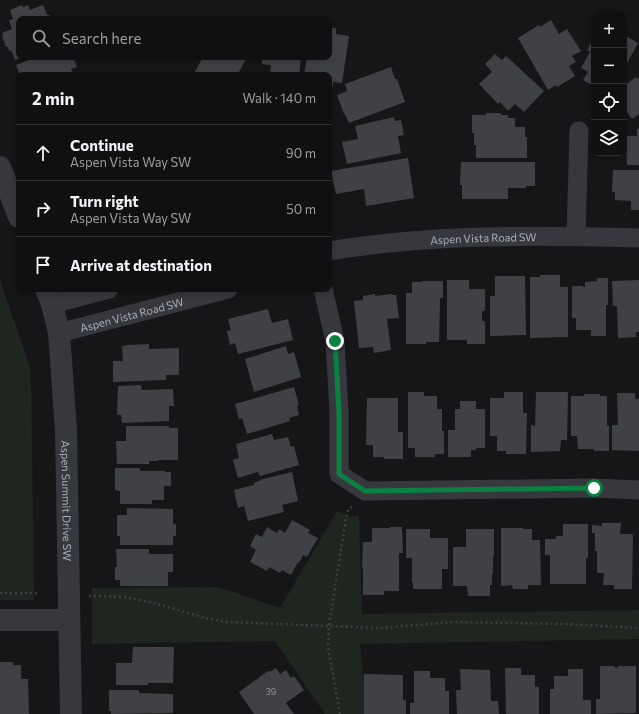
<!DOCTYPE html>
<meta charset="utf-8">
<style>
:root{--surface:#101012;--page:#1e1e20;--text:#f1f3f6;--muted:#9c9d9f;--line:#303032}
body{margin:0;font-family:Commissioner,sans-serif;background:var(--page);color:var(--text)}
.controls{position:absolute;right:12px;top:12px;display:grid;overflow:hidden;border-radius:8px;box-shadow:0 2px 6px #0003}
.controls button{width:36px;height:36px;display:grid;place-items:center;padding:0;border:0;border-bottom:1px solid var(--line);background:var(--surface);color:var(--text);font:20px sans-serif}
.stop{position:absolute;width:12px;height:12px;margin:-9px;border:3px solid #0b8043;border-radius:50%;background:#fff}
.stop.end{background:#0b8043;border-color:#fff;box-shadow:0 1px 4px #0008}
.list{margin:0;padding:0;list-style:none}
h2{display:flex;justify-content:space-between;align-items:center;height:52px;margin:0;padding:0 16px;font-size:17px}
h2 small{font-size:13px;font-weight:400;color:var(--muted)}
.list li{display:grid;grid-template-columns:26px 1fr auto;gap:12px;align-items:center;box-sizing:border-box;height:56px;padding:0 16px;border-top:1px solid var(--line)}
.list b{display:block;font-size:15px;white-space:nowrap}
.list p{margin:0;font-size:13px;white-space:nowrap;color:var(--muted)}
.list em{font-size:13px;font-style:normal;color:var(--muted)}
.icon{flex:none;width:22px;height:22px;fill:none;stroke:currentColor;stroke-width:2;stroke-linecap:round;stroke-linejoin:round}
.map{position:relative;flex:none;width:639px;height:714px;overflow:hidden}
.search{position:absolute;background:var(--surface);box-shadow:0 2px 6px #0003;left:16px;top:16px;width:316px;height:44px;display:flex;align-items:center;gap:10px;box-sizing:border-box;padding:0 14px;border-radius:8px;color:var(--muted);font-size:15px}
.panel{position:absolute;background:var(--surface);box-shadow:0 2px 6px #0003;left:16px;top:72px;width:316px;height:220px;border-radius:8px}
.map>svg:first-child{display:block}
</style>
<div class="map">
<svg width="639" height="714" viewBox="0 0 639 714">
<rect width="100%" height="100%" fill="#161618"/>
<!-- green -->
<path fill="#1e261f" d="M0,280L31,370L34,600H0Z
M337,511L350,516H359L362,614L639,610V639L360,644L367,714H325L275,641L92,644V588L219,587L280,608Z"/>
<!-- building -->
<path fill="#404145" d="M22,5L23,7L28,5L30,10L43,5L47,15H49L51,19H19V57H23L15,60L11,50L9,51L8,47H6L2,36H3L2,33L12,29L9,20L13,19L10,10Z
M551,20L559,34L567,29L581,51L572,56L576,62L569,66L575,76L557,87L556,85L548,90L518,38L539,25L540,27Z
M329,27L336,28V34L349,36L342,83L333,82V86H329V75H304L307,57H329Z
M624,35L638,43L624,69Z
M594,37V86L583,80L588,72L581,68L590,52L587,50Z
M495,54L502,60L506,56L544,91L524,112L515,104L508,111L500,102L498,104L479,84L492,72L485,64Z
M36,57H47L48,59L54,57H73L77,67L71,69L74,75H20L16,65Z
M203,57H247L239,72L245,75H193Z
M262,57H301L299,75H270L271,65L262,64Z
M391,67L395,79H397L405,102L349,123L345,114H344L337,95L347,91L345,84Z
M636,77L637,79L639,77V114L632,119L624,108V86Z
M486,113H501V115H508V118H515V127H525V137H527V158H476V145H474V133H472V115H486Z
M394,117L395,121L401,120L404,135L398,136L401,153L347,164L342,142L358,139L355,126Z
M637,129H639V165H627L626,136H637Z
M408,158L414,198L366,206L364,189L336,194L331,171Z
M461,162H535V186H526V188H508V199H462V185H460Z
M613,170H639V210H631V201L615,200V192H612Z
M540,275H560V287H568V337L530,338V277H540Z
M495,276H525L526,335L490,336V296H495Z
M597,278H608V305H606V336H591V330H576V318H572V287L573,286H583V287H585V282L597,281Z
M447,280H469V289H485V311H482V321H485V344H467V340H447Z
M639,280V332H636V337L618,338L617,306H613L612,281Z
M422,281H443V298H440L439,342H426V344H406V293H412V282H422Z
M375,294V296L392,294V295H396L399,318L387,319L391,350L374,353L373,347L359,348L354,301L363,300V296Z
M268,309L272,323L288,319L293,340L238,354L235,343L230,345L227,331L231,330L228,319Z
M149,344V349L179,348V375H166V380L113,382V361H123L122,346L127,345Z
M286,346L288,354L294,352L301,377L254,392L245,359Z
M141,385L142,390L173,389L174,406H169V421L122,423L121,415H117L118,386Z
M294,387L299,405L297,406L299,415L289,418L290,421L247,434L242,418L239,419L235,404Z
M408,392H424V396H437V409H442V431H444V454H435V457H415V448H408Z
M504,392H523V413H527L526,454H506V451H497V436H490V398H504Z
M536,392H568L567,440H561L560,451L531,452V425L535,426Z
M617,393H635V399H639V451L612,450V425H618Z
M584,394H600V396H607V426H609V451H594V449H578L577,436H571V396H584Z
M367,398H398V432H403V459H384V457H373V445H366Z
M460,401H476V409H485V448H476V450H471V457H448V430H455V409H460Z
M126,426H169V428H178V460H158V461H149V464H117L116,441H126Z
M272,434L274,440L288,437L291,447L294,446L299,465L260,476L258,472L238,478L233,460L239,458L236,444Z
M115,468H140V471H165V472H171V486H164V500H152V504H120V491L115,490Z
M292,472L298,501L282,505L284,512L248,521L244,506L238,508L234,490L254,485V483L263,479Z
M127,508L173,509V524H176V536H173V545H120V536H117V515H127Z
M292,520L310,530L308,533L318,538L307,557L303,555L299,563L298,562L291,575L282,570L280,573L269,567L267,571L250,562L256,550L250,546L256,534L262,537L267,527L277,533L279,529L285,533Z
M602,523H621L620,534H632L633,536L632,589H614V585H603L604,573H597V551H595V533H592V525L602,526Z
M563,524H588V558H586V584H550V555H545V539H556V536H563Z
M390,527H402L403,553H399V591H384V595H363V568H362L363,542H372V528H390Z
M501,528H523V529H532V540H540L541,585H528V589H513L512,585L501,586Z
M406,529H430V538H448V569H442V589H413V583H412V558H406Z
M466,529H494V556H493V574H492V585H490V596H468L467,586H453V547H466Z
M116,549H149V554H173V572H168V586H120V580H115V567H117Z
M133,647H174L173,683H148V685H116V663H132Z
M0,662H13V665H21V679H28L29,714H0Z
M600,666H614V667L617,668L618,666H636V713L596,714V699H600Z
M276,668L280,674L286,670L291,678L294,676L304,690L286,703L294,714H254L239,692L268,671L269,672Z
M505,668H521V675H535V687H539V714H506Z
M460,669L490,670L491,701H498L499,714H457L456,690H461Z
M568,669H583V700H591V714H550V689H554V676H568Z
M414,671H430V678H445V691H449V714H410V703H414Z
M364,674L403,675V700H406V714H364Z
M109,690H139V693L173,694V713L111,714V711H109Z"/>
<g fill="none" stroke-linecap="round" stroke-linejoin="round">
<!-- path -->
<path stroke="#3d3f44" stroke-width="2.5" stroke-dasharray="2 3" stroke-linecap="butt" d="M0,593H39
M89,596L124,597L154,603L205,618L227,622L381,628L453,622L566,624L639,628
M340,714L328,647L329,625L347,512L353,505"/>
<!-- minor -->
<g stroke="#37383d" stroke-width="19">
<path d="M576,236L579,131"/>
<path id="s1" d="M329,251C431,234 536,235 639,238"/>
<path d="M323,289L335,341L339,412V474L365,491L594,488L639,490"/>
<path d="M52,304L109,289"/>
<path id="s2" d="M59,333L228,289"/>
</g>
<!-- tertiary -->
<g stroke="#37383d" stroke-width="22">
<path d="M0,167L19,217"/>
<path id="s3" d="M46,289L52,304L59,333L66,430L71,714"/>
<path d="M0,620H69"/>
</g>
</g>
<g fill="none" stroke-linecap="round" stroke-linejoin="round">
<!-- route -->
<path stroke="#0b8043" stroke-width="5" d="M335,341L339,412V474L365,491L594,488"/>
</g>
<g text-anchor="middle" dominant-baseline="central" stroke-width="3" stroke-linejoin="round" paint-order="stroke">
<!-- number labels -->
<g font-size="9" fill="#8e929b">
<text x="271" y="691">39</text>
</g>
<!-- street labels -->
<g font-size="11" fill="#a8adb8" stroke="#111113">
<text stroke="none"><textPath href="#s1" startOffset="155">Aspen Vista Road SW</textPath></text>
<text stroke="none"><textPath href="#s2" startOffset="75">Aspen Vista Road SW</textPath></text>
<text stroke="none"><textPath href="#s3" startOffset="214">Aspen Summit Drive SW</textPath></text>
</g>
</g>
</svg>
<div class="controls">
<button>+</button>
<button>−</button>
<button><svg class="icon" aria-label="locate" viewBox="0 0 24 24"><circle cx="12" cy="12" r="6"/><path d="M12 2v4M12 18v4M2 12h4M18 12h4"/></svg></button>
<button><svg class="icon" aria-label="layers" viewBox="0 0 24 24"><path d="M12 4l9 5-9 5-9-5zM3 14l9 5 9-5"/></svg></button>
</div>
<div class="stop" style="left:594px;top:488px"></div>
<div class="stop end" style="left:335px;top:341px"></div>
<div class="search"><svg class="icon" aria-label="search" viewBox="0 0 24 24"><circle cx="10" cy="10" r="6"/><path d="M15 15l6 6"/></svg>Search here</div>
<section class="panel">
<h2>2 min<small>Walk · 140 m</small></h2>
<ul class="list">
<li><svg class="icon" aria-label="ahead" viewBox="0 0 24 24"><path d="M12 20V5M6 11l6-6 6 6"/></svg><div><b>Continue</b><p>Aspen Vista Way SW</p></div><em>90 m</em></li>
<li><svg class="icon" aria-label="right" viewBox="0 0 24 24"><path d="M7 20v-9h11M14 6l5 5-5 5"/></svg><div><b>Turn right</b><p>Aspen Vista Way SW</p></div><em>50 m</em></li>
<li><svg class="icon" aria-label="arrive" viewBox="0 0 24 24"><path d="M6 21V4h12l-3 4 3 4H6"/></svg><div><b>Arrive at destination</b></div></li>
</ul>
</section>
</div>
